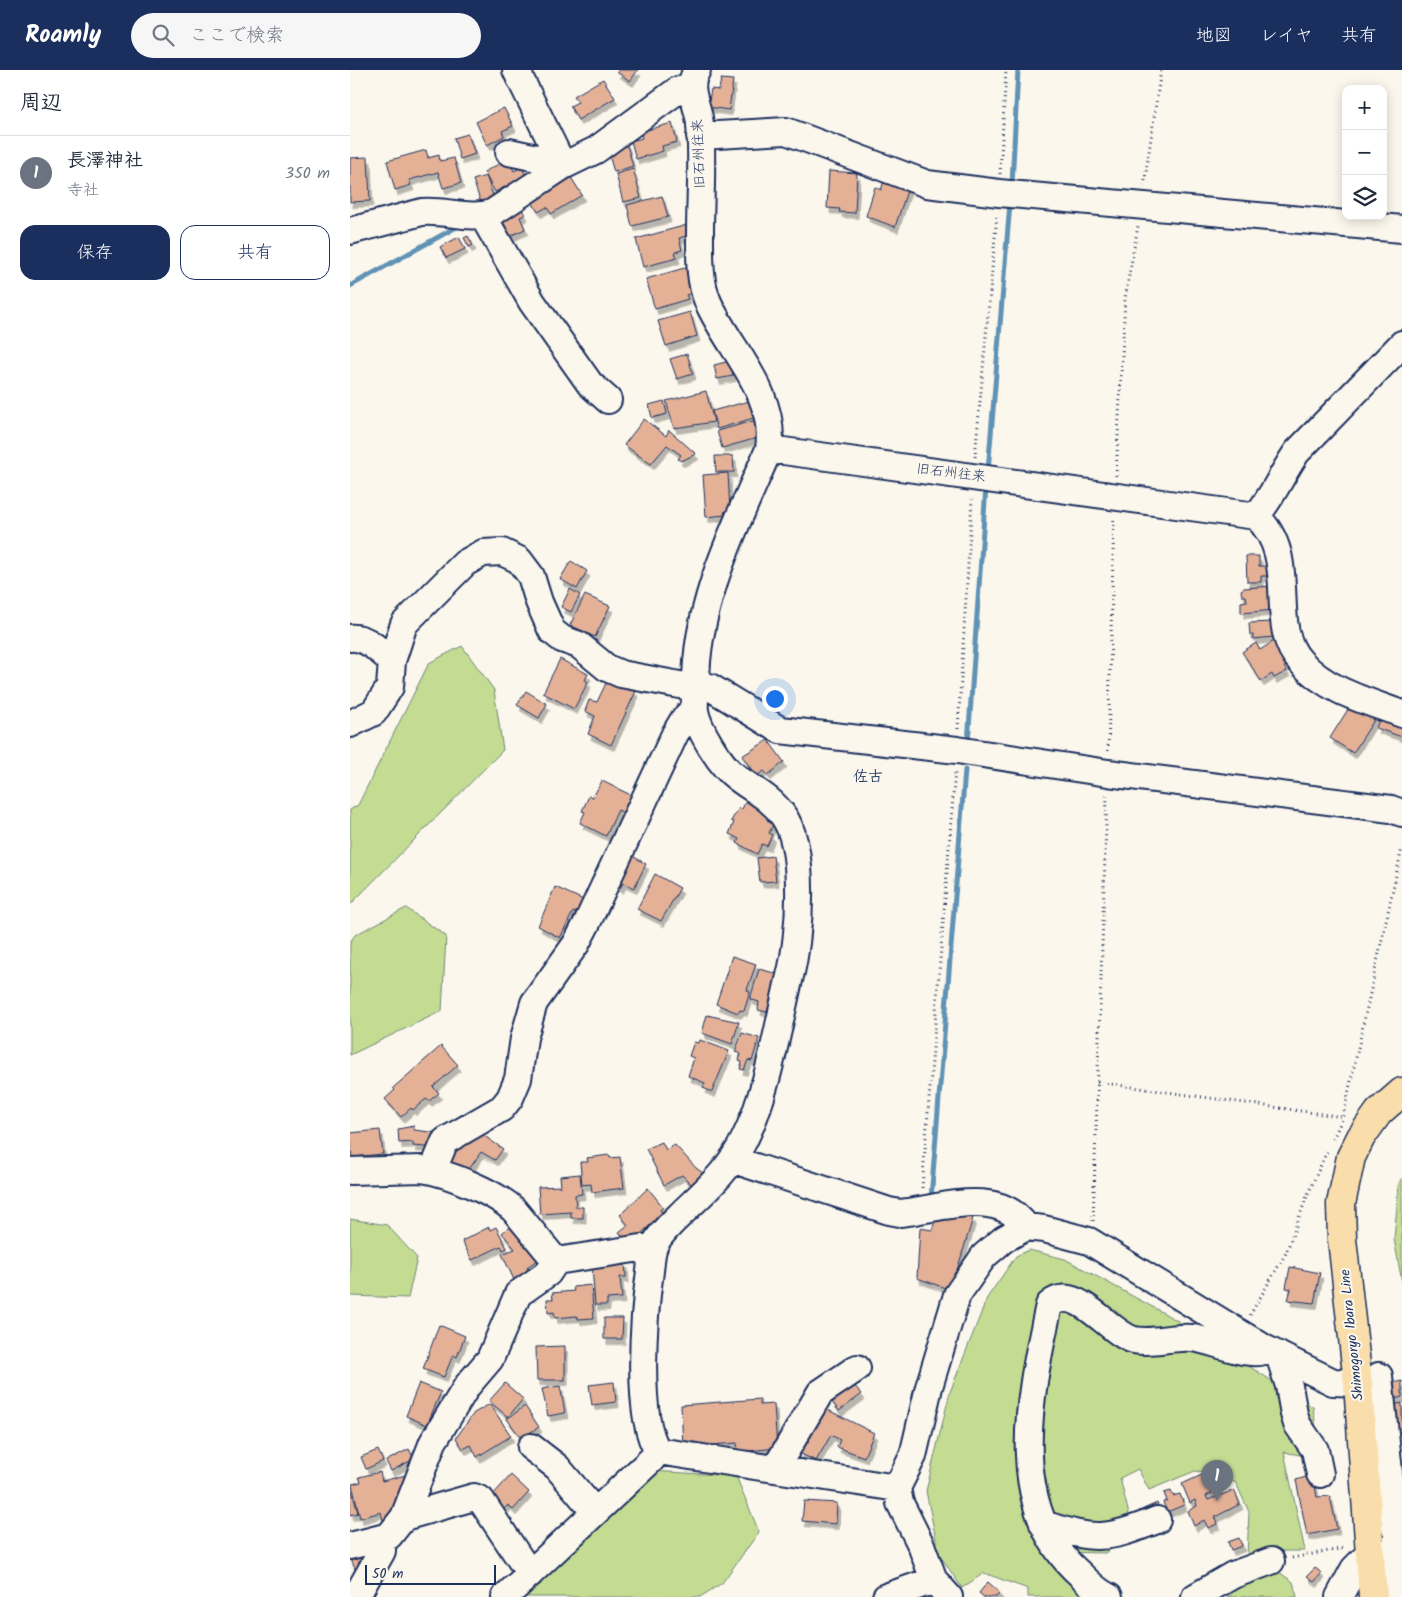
<!DOCTYPE html>
<html lang="ja">
<meta charset="utf-8">
<style>
:root{--surface:#fff;--page:#f6f6f7;--text:#1f2937;--muted:#747a83;--line:#e0e1e3;--accent:#1b2f5e}
body{margin:0;font-family:Kalam,"Klee One",sans-serif;background:var(--page);color:var(--text)}
.controls{position:absolute;right:15px;top:15px;display:grid;overflow:hidden;border-radius:10px;box-shadow:0 2px 12px #0003}
.controls button{width:45px;height:45px;display:grid;place-items:center;padding:0;border:0;border-bottom:1px solid var(--line);background:var(--surface);color:var(--text);font:25px sans-serif}
.scale{position:absolute;left:15px;bottom:12px;width:131px;box-sizing:border-box;padding-left:5px;border:2px solid #1b2f5e;border-top:0;font-size:14px;line-height:18px;white-space:nowrap;color:#1b2f5e;-webkit-text-stroke:4px #fbf7ec;paint-order:stroke}
.you{position:absolute;left:424px;top:628px;width:18px;height:18px;margin:-12px;border:4px solid #fff;border-radius:50%;background:#1a73e8;box-shadow:0 0 0 8px #1a73e833}
.badge{display:grid;place-items:center;width:32px;height:32px;border-radius:50%;background:var(--accent);color:#fff;font-size:16px;font-weight:700}
.pin{position:absolute;translate:-50% -41px;filter:drop-shadow(0 1px 2px #0008)}
.pin::after{content:'';position:absolute;top:26px;width:18px;height:15px;background:inherit;clip-path:polygon(0 0,100% 0,50% 100%)}
.list{margin:0;padding:0;list-style:none}
h2{display:flex;justify-content:space-between;align-items:center;height:65px;margin:0;padding:0 20px;font-size:21px}
h2 small{font-size:16px;font-weight:400;color:var(--muted)}
.list li{display:grid;grid-template-columns:32px 1fr auto;gap:15px;align-items:center;box-sizing:border-box;height:75px;padding:0 20px;border-top:1px solid var(--line)}
.list b{display:block;font-size:19px;white-space:nowrap}
.list p{margin:0;font-size:16px;white-space:nowrap;color:var(--muted)}
.list em{font-size:16px;font-style:normal;color:var(--muted)}
.actions{display:flex;gap:10px;padding:15px 20px}
.actions a{flex:1;padding:11px 0;border:1px solid var(--accent);border-radius:15px;text-align:center;font-size:18px;color:var(--accent)}
.actions .main{background:var(--accent);color:#fff}
.icon{flex:none;width:28px;height:28px;fill:none;stroke:currentColor;stroke-width:2;stroke-linecap:round;stroke-linejoin:round}
.map{position:relative;flex:none;width:1052px;height:1527px;overflow:hidden}
header{display:flex;align-items:center;gap:30px;box-sizing:border-box;height:70px;padding:0 25px;background:var(--accent);color:#fff}
header strong{font-size:24px}
nav{display:flex;gap:28px;margin-inline-start:auto;font-size:18px}
.search{width:350px;height:45px;background:var(--page);display:flex;align-items:center;gap:12px;box-sizing:border-box;padding:0 18px;border-radius:28px;color:var(--muted);font-size:19px}
main{display:flex}
aside{flex:1;background:var(--surface)}
.map>svg:first-child{display:block}
</style>
<header>
<strong>Roamly</strong>
<div class="search"><svg class="icon" aria-label="search" viewBox="0 0 24 24"><circle cx="10" cy="10" r="6"/><path d="M15 15l6 6"/></svg>ここで検索</div>
<nav><a>地図</a><a>レイヤ</a><a>共有</a></nav>
</header>
<main>
<aside>
<h2>周辺<small></small></h2>
<ul class="list">
<li><span class="badge" style="background:#6b7280">1</span><div><b>長澤神社</b><p>寺社</p></div><em>350 m</em></li>
</ul>
<div class="actions"><a class="main">保存</a><a>共有</a></div>
</aside>
<div class="map">
<svg width="1052" height="1527" viewBox="0 0 1052 1527">
<defs>
<filter id="shadow"><feDropShadow dx="3" dy="5.5" stdDeviation="0" flood-color="#0004"/></filter>
</defs>
<rect width="100%" height="100%" fill="#fbf7ec"/>
<filter id="ink" filterUnits="userSpaceOnUse"><feTurbulence type="fractalNoise" baseFrequency=".02" numOctaves="2"/><feDisplacementMap in="SourceGraphic" scale="10" xChannelSelector="R" yChannelSelector="G"/><feConvolveMatrix kernelMatrix="1 2 1 2 8 2 1 2 1" color-interpolation-filters="sRGB"/></filter>
<g filter="url(#ink)">
<!-- green -->
<path fill="#c3dc92" stroke="#6f8678" d="M112,576L144,620L153,680L0,835V740L8,735L79,593Z
M56,838L96,866L92,941L0,985V872L5,865Z
M1052,1108V1212L1044,1169L1049,1113Z
M0,1149L37,1155L67,1188L58,1228L0,1226Z
M679,1180L715,1189L828,1251L963,1337L969,1379L966,1388L934,1382L955,1481H925L897,1488L899,1442L886,1413L866,1404L845,1401L799,1420L788,1399L770,1408L784,1465L755,1483L707,1482L714,1509L738,1527H678V1519L634,1503L612,1518L589,1484L576,1421L600,1322L637,1228L666,1186Z
M301,1401L386,1406L409,1462L372,1513L350,1527H175L208,1486Z
M929,1502L943,1512L947,1527H877L881,1525L893,1507Z"/>
<g fill="none" stroke-linecap="round" stroke-linejoin="round">
<!-- stream -->
<path stroke="#5f92b5" stroke-width="5" d="M658,113L662,114L668,0
M0,216L110,155
M638,401L660,133
M618,673L636,417
M581,1129L615,700"/>
</g>
<!-- building -->
<path fill="#e4b197" stroke="#1b2f5e" filter="url(#shadow)" d="M268,0H288L280,11L267,2Z
M253,9L265,28L228,50L220,36L228,32L224,26Z
M371,9L383,10L379,40L358,37L361,19L369,20Z
M154,38L163,56L152,61L154,66L137,75L126,52Z
M322,53L327,72L312,76L313,81L286,89L281,71L292,68L290,62Z
M118,64L125,84L110,89L104,68Z
M276,72L283,96L264,102L257,78Z
M76,80L78,88L89,85L90,91L104,88L111,113L93,118L88,102L59,110L61,115L45,120L37,91Z
M18,87L20,131L0,132V88Z
M158,89L164,101L172,97L176,106L145,122L134,102Z
M283,99L291,128L273,132L266,104Z
M217,101L232,125L201,144L197,137L188,142L178,125Z
M479,101L507,103L505,143L489,142L490,139L477,138Z
M136,106L144,128L131,133L123,110Z
M534,111L558,118L545,157L516,146L525,117L531,120Z
M312,126L318,147L282,156L277,135Z
M172,139L175,145L170,147L175,159L160,166L151,149Z
M337,155L340,165L329,168L332,180L325,182L327,188L293,197L286,169Z
M118,166L123,175L119,177L114,168Z
M109,167L115,179L96,188L90,177Z
M338,197L345,222L336,225L338,229L305,239L296,209Z
M340,242L347,266L316,276L308,251Z
M337,284L343,304L327,309L320,289Z
M380,291L383,306L367,309L364,295Z
M356,321L364,352L324,358L316,331Z
M403,330L407,347L367,359L362,341Z
M314,331L317,344L302,348L299,335Z
M294,349L316,366L319,360L346,384L331,391L328,389L331,385L317,375L301,394L274,375Z
M407,350L411,367L372,378L367,361Z
M365,386H383L384,402H366Z
M378,403L380,441L374,442L375,445L356,447L353,405Z
M896,486H909V496H922V506H911V512H897Z
M221,491L237,501L227,519L210,509Z
M924,516L925,540L891,543V532L897,531L896,526H892L891,520L894,518Z
M220,519L230,525L221,542L211,537Z
M235,525L260,536L245,567L220,555Z
M923,552L924,567L903,569V565H900L899,553Z
M924,571L939,595L934,597L937,601L924,608L922,604L911,611L892,582L906,573L910,580Z
M210,589L238,604L235,610L238,612L224,639L193,623Z
M258,609L286,621L261,675L238,664L245,646L235,641L239,630L247,632Z
M176,621L197,634L189,648L167,635Z
M1002,633L1026,647L1003,683L980,668Z
M1031,645L1052,652V667L1026,658Z
M418,670L434,692L418,705L414,701L406,706L392,686Z
M252,711L285,727L276,744L268,740L256,766L230,753L235,742L232,741L239,726L243,727Z
M396,731L420,744L417,750L424,753L419,763L422,765L417,776L412,774L407,784L387,773L389,769L379,764L384,752L381,751L389,738L392,739Z
M274,781L296,794L284,818L273,813L270,818L258,813Z
M423,786L426,811L410,812L407,788Z
M305,804L330,818L311,851L287,839Z
M205,817L238,832L233,845L223,842L210,868L188,856Z
M382,886L406,894L397,920L400,922L394,941L390,940L388,943L366,934Z
M409,899L428,904L417,942L408,940L409,932L400,929Z
M357,945L389,952L382,974L352,963Z
M392,963L409,968L402,991L398,990L394,1000L390,999L392,992L389,991L391,984L385,982Z
M350,970L379,981L362,1022L353,1018L355,1013L338,1006L344,988L339,986L344,972L348,973Z
M91,976L108,995L83,1017L89,1023L79,1031L76,1029L63,1040L61,1038L51,1047L35,1029L45,1020L43,1018Z
M64,1056V1060L88,1063L89,1078L63,1076V1072L49,1073L48,1059Z
M30,1060L33,1084L2,1087L0,1063Z
M133,1065L153,1079L145,1090L131,1082L114,1107L91,1096L101,1072Z
M312,1072L316,1080L325,1075L346,1098L357,1106L346,1119L332,1105L314,1115L296,1079Z
M259,1085L260,1088L270,1087L274,1118L242,1122L241,1114L232,1115L230,1092H238L237,1088Z
M230,1104L232,1124L225,1125L226,1137H233V1148H221V1142L190,1144L188,1117L211,1116L210,1106Z
M298,1118L313,1137L310,1140L313,1143L279,1175L269,1162L278,1155L270,1145Z
M608,1143L623,1148L601,1220L567,1208L570,1158L582,1160L586,1147Z
M164,1153L192,1187L177,1197L181,1207L166,1214L152,1184L165,1179L152,1163Z
M139,1157L140,1160L146,1157L157,1178L153,1180L151,1176L122,1190L112,1171Z
M275,1193L276,1207H270L272,1228L257,1229V1235H245L242,1196Z
M940,1197L970,1203L964,1233L938,1230L941,1219L936,1218Z
M241,1215L244,1248L228,1249L227,1246L205,1248L204,1242L198,1243L197,1229H203L202,1223L224,1221L223,1217Z
M254,1248H273L272,1269H254Z
M89,1255L115,1266L107,1287L103,1285L94,1307L73,1299Z
M215,1276V1310H187L186,1277Z
M498,1309L512,1324L489,1341L478,1326Z
M1052,1311V1327L1037,1331L1033,1315Z
M264,1312L266,1332L242,1335L239,1315Z
M69,1313L91,1322L77,1355L56,1346Z
M155,1313L173,1329L158,1347L139,1331Z
M210,1316L215,1343L198,1346L192,1319Z
M410,1329V1335L424,1334L427,1378L388,1382L387,1373L333,1377L331,1335Z
M1052,1333V1362L1042,1365L1035,1337Z
M140,1334L161,1366L127,1387L121,1375L113,1379L106,1368L124,1343Z
M175,1336L189,1357L171,1368L157,1349Z
M472,1337L524,1363L514,1387L487,1377L490,1370L481,1365L466,1391L449,1383Z
M59,1379L64,1389L41,1401L36,1391Z
M28,1380L33,1391L16,1399L11,1387Z
M30,1402L32,1411L56,1405L59,1418L34,1455L31,1442L10,1448L2,1414L11,1412L9,1407Z
M854,1404L862,1423L856,1426L858,1430L884,1420L890,1434L865,1447L867,1454L858,1458L854,1450L844,1456L838,1441L847,1436L845,1430L840,1433L832,1414Z
M161,1405L179,1422L163,1440L158,1435L154,1439L141,1427Z
M963,1405L967,1427L980,1426L987,1459L957,1465L946,1410Z
M0,1414L8,1443L0,1445Z
M821,1421L823,1426L830,1424L834,1435L817,1442L813,1432L817,1431L814,1423Z
M454,1431L487,1433L486,1454L452,1451Z
M807,1433L812,1445L794,1453L789,1441Z
M889,1468L892,1476L881,1480L878,1472Z
M12,1484L17,1495L7,1504L1,1489Z
M965,1498L972,1503L964,1512L957,1506Z
M638,1512L650,1523L646,1527H634L629,1523Z"/>
<g fill="none" stroke-linecap="round" stroke-linejoin="round">
<!-- minor casing -->
<g stroke="#1b2f5e" stroke-width="30">
<path id="minor" d="M166,0L213,96
M347,0C335,19 349,35 350,55C353,91 350,128 350,164C350,187 349,211 358,232C379,280 427,322 419,379C387,454 346,530 346,614C346,623 344,633 345,641C348,659 371,696 385,706C401,719 420,727 432,744C457,776 450,867 440,906C428,956 417,1025 394,1070C380,1099 357,1119 334,1141C324,1151 311,1162 305,1174C301,1182 301,1193 300,1201C294,1242 285,1348 308,1381L547,1418
M350,66L436,61L577,114L649,123L1052,159
M159,82L206,92L213,96
M133,146L182,232L240,314L258,330
M0,161L72,142C96,140 120,150 142,143L213,96L246,80L328,20L341,16
M419,379L906,446C952,489 915,554 951,592C977,621 1017,631 1052,644
M906,446C923,427 932,403 947,382L1052,274
M0,568C17,566 30,582 42,591
M0,654L24,642L40,617L42,591L54,554L115,493L133,483L152,482L169,490L181,506L189,532L202,561L212,569L229,575L257,598L271,604L335,616L360,617L430,660L607,680L758,703L1041,739L1052,743
M384,1090L539,1141L550,1143C590,1139 649,1116 676,1157
M83,1100L95,1071L152,1038L160,1028L168,1009L174,968L184,933L226,874L237,853L325,664L334,649L344,639
M0,1101L72,1099C98,1103 146,1123 164,1140L206,1191L304,1176
M929,1285L939,1316L944,1344L947,1354L965,1380L970,1404
M1029,1306L1045,1459L1049,1465
M181,1377L207,1397L245,1442
M425,1399L470,1323L507,1298
M54,1447L124,1427L131,1430L180,1504
M693,1454C746,1471 756,1470 807,1450
M0,1476L39,1466L54,1447L83,1372L117,1316L140,1289L168,1224L198,1203L206,1191
M1023,1523L1044,1522L1046,1516V1471L1052,1464
M6,1527L32,1481V1469
M155,1527L302,1389L308,1381
M536,1527L584,1510
M599,1527L584,1510L571,1475L550,1433L547,1418L563,1386L579,1317L607,1225L634,1186L654,1169L676,1157L694,1159L739,1171L916,1279L983,1312L1008,1313
M759,1527C748,1522 740,1514 732,1506C653,1439 680,1323 699,1235C726,1211 758,1263 784,1270C803,1274 823,1266 842,1268C862,1270 895,1287 914,1281
M845,1527L883,1505L921,1491
M989,1527L1004,1499L1020,1483"/>
</g>
<!-- major casing -->
<g stroke="#1b2f5e" stroke-width="31">
<path id="major" d="M1023,1527L1008,1313L992,1169L991,1134L1001,1087L1011,1067L1029,1042L1052,1022"/>
</g>
<!-- path -->
<path stroke="#1b2f5e" stroke-width="3" stroke-dasharray="1 4" stroke-linecap="butt" d="M650,104L656,0
M794,116L811,0
M625,387L647,145
M766,406L775,228L788,156
M608,659L622,429
M758,681L764,447
M747,1012L993,1047
M983,1069L993,1047L1052,778
M572,1118L605,701
M743,1151L757,725
M900,1245L936,1183L957,1126L978,1079
M942,1488L995,1478"/>
<!-- minor -->
<use href="#minor" stroke="#fbf7ec" stroke-width="26"/>
<!-- major -->
<use href="#major" stroke="#f9deab" stroke-width="28"/>
</g>
</g>
<g text-anchor="middle" dominant-baseline="central" stroke-width="4" stroke-linejoin="round" paint-order="stroke">
<!-- street labels -->
<g font-size="14" fill="#1b2f5e" stroke="#fbf7ec">
<text transform="translate(349 84) rotate(-92)">旧石州往来</text>
<text transform="translate(601 403) rotate(7)">旧石州往来</text>
<text transform="translate(1002 1265) rotate(-96)">Shimogoryo Ibara Line</text>
</g>
<!-- neighbourhood labels -->
<g font-size="15" font-weight="bold" fill="#1b2f5e" stroke="#fbf7ec">
<text x="518" y="707">佐古</text>
</g>
</g>
</svg>
<div class="controls">
<button>+</button>
<button>−</button>
<button><svg class="icon" aria-label="layers" viewBox="0 0 24 24"><path d="M12 4l9 5-9 5-9-5zM3 14l9 5 9-5"/></svg></button>
</div>
<div class="scale">50 m</div>
<div class="you"></div>
<div class="pin badge" style="left:867px;top:1431px;background:#6b7280">1</div>
</div>
</main>
